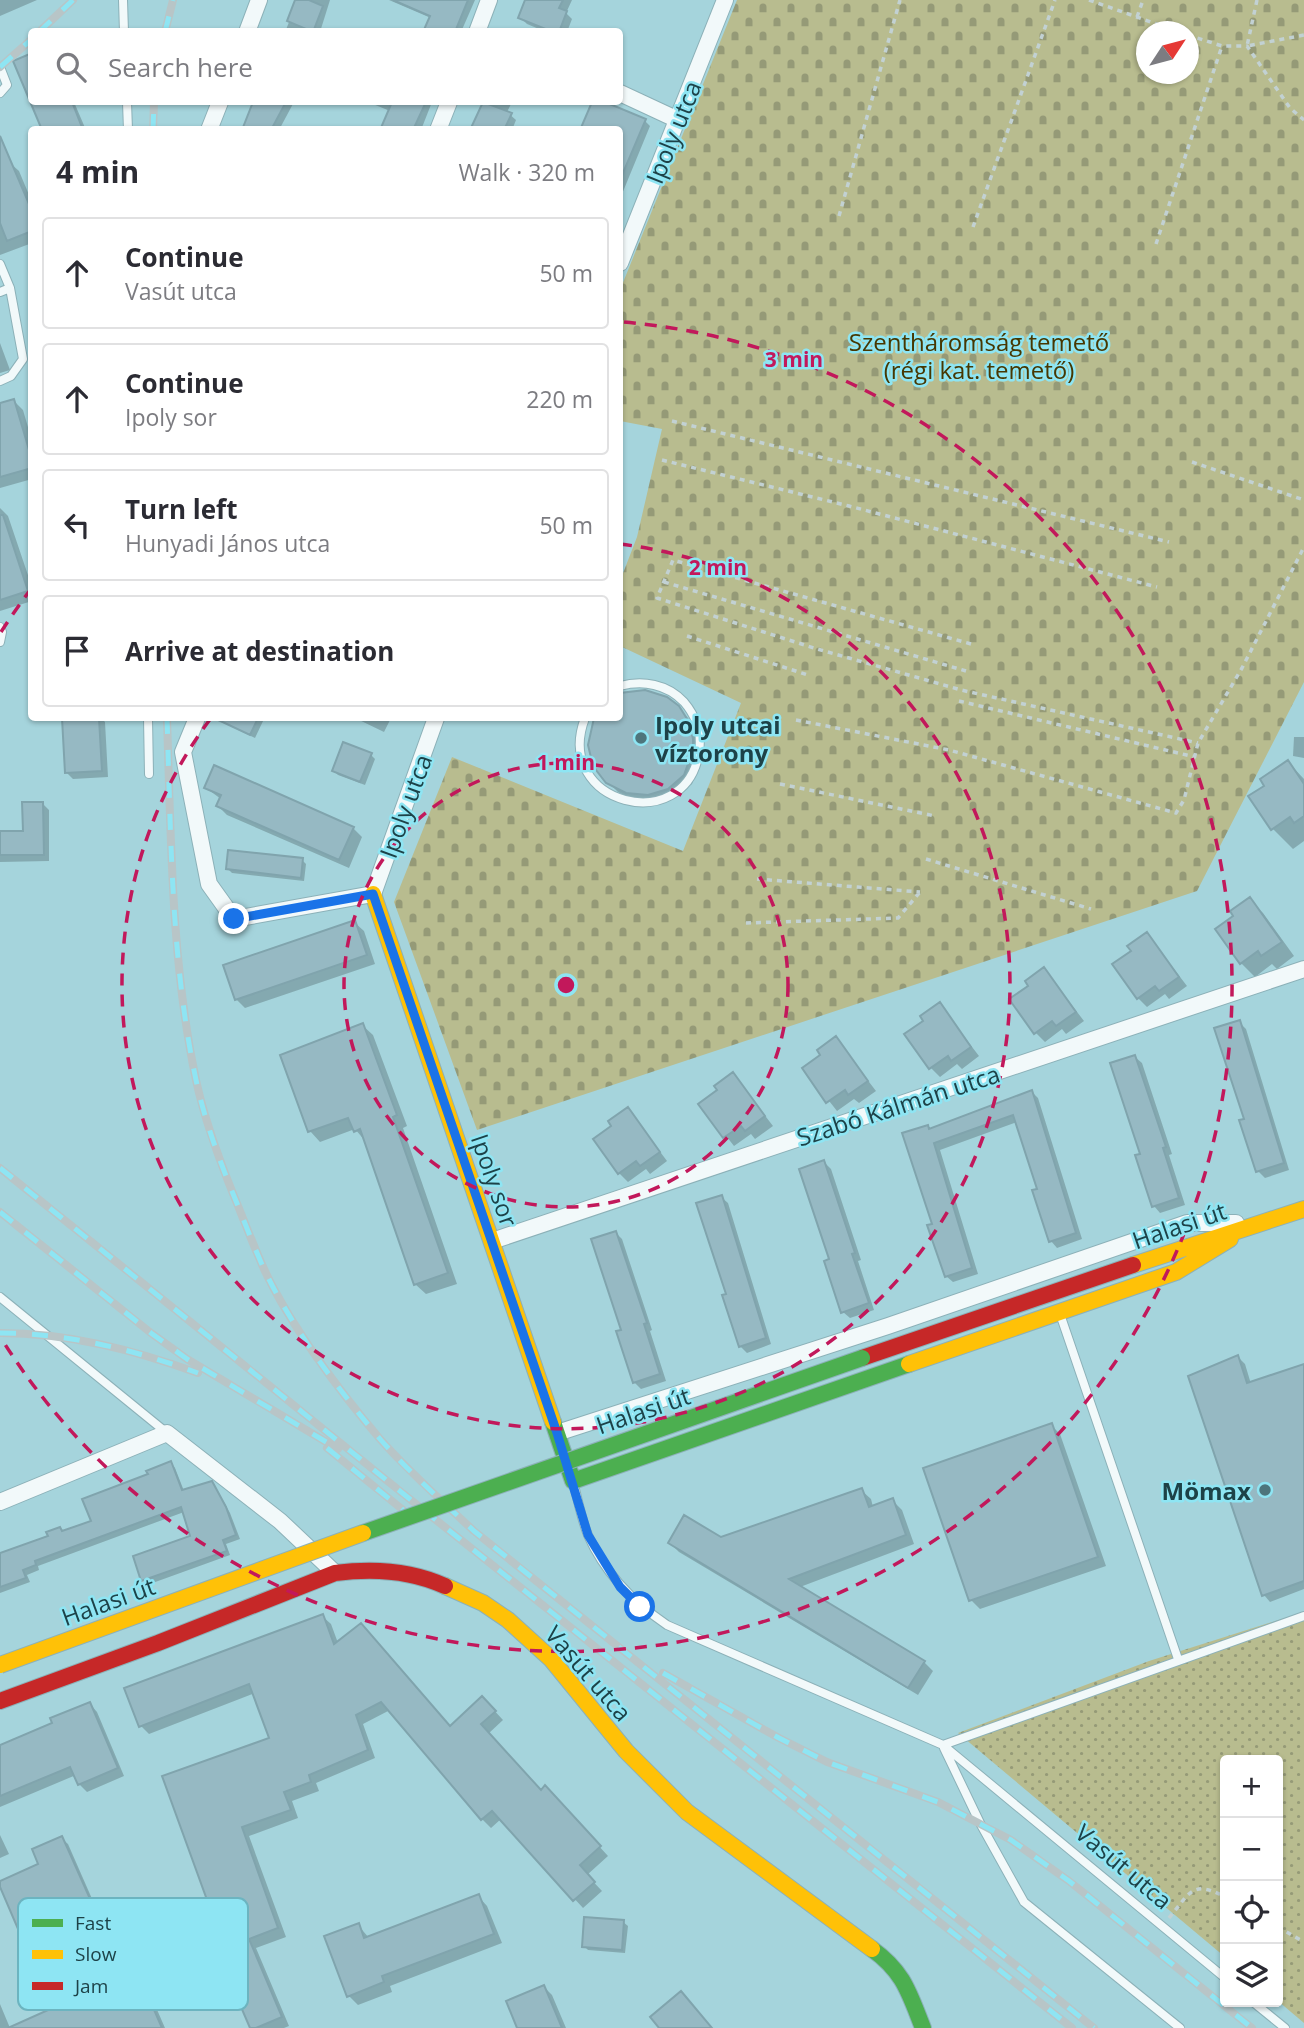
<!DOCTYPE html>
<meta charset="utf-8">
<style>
:root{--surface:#fff;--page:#f2f2f3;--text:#2b2b33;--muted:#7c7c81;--line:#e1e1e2}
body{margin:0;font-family:"Open Sans",sans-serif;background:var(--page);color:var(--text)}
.controls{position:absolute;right:21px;bottom:21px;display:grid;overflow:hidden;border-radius:7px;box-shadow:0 2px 5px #0004}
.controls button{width:63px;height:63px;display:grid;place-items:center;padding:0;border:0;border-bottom:2px solid var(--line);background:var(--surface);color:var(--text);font:35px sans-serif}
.compass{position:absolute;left:1136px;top:21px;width:63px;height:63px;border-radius:50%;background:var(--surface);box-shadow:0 2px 5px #0004;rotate:54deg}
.stop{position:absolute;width:21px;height:21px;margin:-16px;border:5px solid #1a73e8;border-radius:50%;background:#fff}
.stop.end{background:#1a73e8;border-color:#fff;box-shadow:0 2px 7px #0008}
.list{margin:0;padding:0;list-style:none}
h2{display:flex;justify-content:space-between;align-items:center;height:91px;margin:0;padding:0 28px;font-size:30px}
h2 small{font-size:23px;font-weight:400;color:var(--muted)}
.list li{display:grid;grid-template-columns:46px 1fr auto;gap:21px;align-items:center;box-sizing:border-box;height:112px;margin:0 14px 14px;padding:0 14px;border:2px solid var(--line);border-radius:7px}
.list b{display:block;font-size:26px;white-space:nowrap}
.list p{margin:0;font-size:23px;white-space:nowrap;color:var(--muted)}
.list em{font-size:23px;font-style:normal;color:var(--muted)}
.icon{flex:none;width:38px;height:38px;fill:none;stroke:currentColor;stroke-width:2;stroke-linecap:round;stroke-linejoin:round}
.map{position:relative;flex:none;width:1304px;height:2028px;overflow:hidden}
.search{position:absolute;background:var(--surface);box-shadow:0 2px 5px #0004;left:28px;top:28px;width:595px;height:77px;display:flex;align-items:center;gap:18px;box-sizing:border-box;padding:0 24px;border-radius:7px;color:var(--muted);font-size:26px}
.panel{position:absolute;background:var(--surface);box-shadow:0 2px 5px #0004;left:28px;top:126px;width:595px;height:595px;border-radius:7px}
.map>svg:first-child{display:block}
</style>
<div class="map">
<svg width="1304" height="2028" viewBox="0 0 1304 2028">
<defs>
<pattern id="grass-dots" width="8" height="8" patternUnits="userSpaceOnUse" patternTransform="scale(1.75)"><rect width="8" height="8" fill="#b8bc8f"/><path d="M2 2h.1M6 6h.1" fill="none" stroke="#959a77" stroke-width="1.8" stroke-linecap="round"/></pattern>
<pattern id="cemetery-stones" width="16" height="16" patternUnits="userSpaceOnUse" patternTransform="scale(1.75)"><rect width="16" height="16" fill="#b8bc8f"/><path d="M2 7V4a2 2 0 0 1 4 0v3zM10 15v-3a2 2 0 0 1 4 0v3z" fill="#959a77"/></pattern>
</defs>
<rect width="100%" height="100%" fill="#a5d4dc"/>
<!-- grass -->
<path fill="url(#grass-dots)" d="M1304,1612V2023L1278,2001V1760H1225V1957L958,1733L1149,1661Z"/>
<!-- cemetery -->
<path fill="url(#cemetery-stones)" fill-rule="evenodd" d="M737,0H1304V682L1197,891L477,1130L394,902L452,757L683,851L741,703L620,646V581L637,537L662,429L620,421V290ZM1146,32H1188V74H1146Z"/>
<!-- shadow -->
<path fill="#0003" d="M0,0H37L0,16Z
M298,0H330L320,32H285Z
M389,0H475L461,32H425L431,18Z
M527,0H572L566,13L572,19L567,32H546L527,24L520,17Z
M32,102H74L86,130H44Z
M254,102H294L279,130H243Z
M368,102H432L421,130H382L390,111Z
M485,102H512L507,112L516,120L512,130H473Z
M594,102H601L645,121L650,126L622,194L620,193V130L583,127Z
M10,163L19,171L32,202V243L0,255V167Z
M0,343L10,370L0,373Z
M14,401L23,410L32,441V479L0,488V405Z
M0,508L8,516L32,587V601L0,611Z
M624,694L678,708L688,718L697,733L701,744V760L692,784L673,799L658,804L637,802L618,792L608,782L593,723L597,718H620V696Z
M64,718H101L105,722L108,777L73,779L66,772Z
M224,718H263L264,719L255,738L228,725L223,720Z
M355,718H391L384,732Z
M1294,737H1304V758L1293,756Z
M371,755L375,759L365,785L338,775L334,771Z
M1288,762L1304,779V841L1293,849L1273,829L1251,797L1267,786Z
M206,788L353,828L362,837L349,868L227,815L218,806L221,799Z
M42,803L49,810V861L0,862V833L25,832Z
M302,860L306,864L304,881L232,873L228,869Z
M1249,900L1263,913L1294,956L1277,969L1272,964L1255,977L1241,963Z
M354,922L364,931L375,964L245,1008L236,999Z
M1147,934L1187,986L1169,999L1165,994L1147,1007L1138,998L1133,951Z
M1044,969L1084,1021L1066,1034L1062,1029L1045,1042L1036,1033L1030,986Z
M939,1004L979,1056L962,1069L957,1064L940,1077L931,1068L925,1021Z
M1239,1022L1246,1029L1289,1170L1265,1178L1258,1171L1246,1120Z
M362,1025L373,1035L407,1126L403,1128L457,1284L426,1294L415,1284L366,1142L355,1129L320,1142L310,1131L282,1056Z
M836,1039L876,1091L859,1103L854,1099L837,1111L804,1069L822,1056Z
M1135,1057L1142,1063L1172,1154L1169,1155L1185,1205L1160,1213L1154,1206L1142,1155Z
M733,1074L773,1126L755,1139L751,1134L734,1146L701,1104L719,1091Z
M1032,1092L1038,1098L1082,1239L1057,1248L1051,1241L1039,1190L1017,1122L940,1150L978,1274L953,1282L946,1276L934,1225L927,1127L931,1130Z
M628,1109L667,1161L650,1174L646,1169L628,1182L619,1173Z
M824,1162L831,1169L861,1260L858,1261L874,1310L850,1318L843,1312L831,1260Z
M721,1197L728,1203L771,1344L747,1353L740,1346L729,1295Z
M616,1233L622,1239L652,1330L650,1331L666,1381L641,1389L634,1382L623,1331Z
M1238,1357L1245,1364L1251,1384L1304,1366V1589L1270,1602L1264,1595Z
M1051,1425L1060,1434L1106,1566L980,1609L971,1600Z
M171,1463L175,1468L184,1491L211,1483L216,1488L230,1513L240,1539L226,1544L230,1555L147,1585L143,1580L135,1558L192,1537L184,1512L38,1566L39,1570L27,1575L30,1582L0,1593V1556L94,1522L150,1475Z
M861,1490L871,1499L873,1507L892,1500L902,1510L914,1544L800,1587L924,1662L933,1671L918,1695L679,1552L670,1543L721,1538Z
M322,1616L331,1624L338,1643L450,1728L491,1707L503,1720L488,1734L541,1792L553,1796L608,1856L587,1875L602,1891L583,1908L501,1819L491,1828L482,1819L390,1710L363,1724L375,1758L316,1783L319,1791L292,1801L298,1818L249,1836L286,1937L256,1948L289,2026L284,2028H252L229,1956L165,1777L272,1739L255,1693L149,1734L141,1726Z
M90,1704L97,1712L124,1776L87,1792L79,1784L76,1775L0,1807V1746L54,1724Z
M0,1835L9,1854L0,1858Z
M61,1838L68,1844L100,1917L64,1934L70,1949L38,1963L31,1956L41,1865Z
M478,1896L487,1906L502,1943L390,1986L392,1992L358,2005L349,1996L358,1925L369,1938Z
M152,1902L160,1911L194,1988L155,2005L165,2028H12L155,1964Z
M623,1922L628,1926L625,1953L588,1950L584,1946Z
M544,1987L552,1995L566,2028H519Z
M0,2004L10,2028H0Z"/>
<!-- building -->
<path fill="#96b9c3" stroke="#80a4ad" stroke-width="2" d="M295,0H309L323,6L313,32L287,21Z
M393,0H468L455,32H423L430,16Z
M525,0H563L559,8L567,11L559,32H553L518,18Z
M32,53V102H72L83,130H42L13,61Z
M253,102H286L271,130H242Z
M392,102H426L413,130H380Z
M483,102L512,113L504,130H470Z
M592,102H605L646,119L620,180V130H580Z
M0,136L32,211V231L7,241L0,223Z
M14,399L32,460V468L0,477V403Z
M0,515H3L28,591L0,600Z
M645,690L667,697L679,706L689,722L693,739V750L684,775L668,789L648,795L626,793L606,783L593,766L588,745L594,718H620V693Z
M62,718H99L102,771L65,773Z
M214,718H258L250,735Z
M343,742L372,753L360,782L332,771Z
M1288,760L1304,784V816L1294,823L1290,817L1271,830L1248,796L1264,786L1260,779Z
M214,765L354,827L339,860L216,806L221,795L204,788Z
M22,802H43L44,855H0V831H23Z
M228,850L303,858L301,878L226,869Z
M1250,897L1282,942L1261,956L1258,951L1240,964L1215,929L1233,916L1230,911Z
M355,920L367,955L235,1000L223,965Z
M1147,932L1179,977L1159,991L1155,986L1137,999L1112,964L1131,951L1127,946Z
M1044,967L1076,1012L1056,1026L1052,1021L1034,1034L1009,999L1028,986L1025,981Z
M940,1002L971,1047L951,1061L948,1056L929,1069L904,1034L923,1021L920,1016Z
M1240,1020L1284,1163L1256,1172L1239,1120L1244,1119L1214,1028Z
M363,1023L397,1115L393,1117L448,1273L414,1285L360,1129L354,1132L348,1118L308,1132L280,1055Z
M836,1036L868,1081L848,1095L845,1090L826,1103L802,1068L820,1055L817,1050Z
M1135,1055L1166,1147L1163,1148L1179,1198L1152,1207L1135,1155L1140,1154L1110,1063Z
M733,1072L765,1116L745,1131L741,1126L723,1138L698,1104L717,1090L714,1086Z
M1032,1090L1076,1233L1049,1242L1032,1190L1037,1189L1013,1115L934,1143L972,1268L945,1277L927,1225L932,1224L902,1133L928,1125L929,1129Z
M628,1107L660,1152L640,1166L636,1161L618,1174L593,1139L611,1126L608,1121Z
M824,1160L855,1253L852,1254L869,1303L841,1313L824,1261L829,1259L799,1169Z
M722,1195L766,1338L739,1347L722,1295L726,1294L696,1203Z
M616,1231L647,1323L644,1324L660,1374L633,1383L616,1331L621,1330L591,1239Z
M1238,1355L1247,1383L1304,1364V1581L1262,1596L1188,1376Z
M1052,1423L1098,1557L969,1601L923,1468Z
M171,1461L182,1490L212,1481L226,1507L236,1535L223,1540L227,1551L141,1581L133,1556L190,1536L181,1507L35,1561L36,1565L23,1570L26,1578L0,1587V1553L48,1536L46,1532L60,1527L62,1531L91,1521L82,1499L148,1474L146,1471Z
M862,1488L869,1507L893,1498L906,1535L789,1579L925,1661L908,1688L668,1543L684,1515L721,1537Z
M323,1614L334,1644L361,1623L450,1726L482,1696L496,1711L481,1724L541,1790L545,1785L601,1846L580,1865L595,1882L573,1901L492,1811L481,1820L381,1702L356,1715L368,1750L309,1775L311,1782L284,1792L291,1810L242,1827L278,1928L249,1939L282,2017L256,2028H250L220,1958L227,1955L162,1776L269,1738L249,1684L139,1727L124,1688Z
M90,1702L118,1768L78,1785L70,1767L0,1796V1745L52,1723L50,1718Z
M62,1836L95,1910L58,1927L65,1942L30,1957L0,1887V1881L38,1864L32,1849Z
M479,1894L494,1934L382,1976L384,1982L347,1997L324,1936L359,1923L364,1938Z
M152,1900L187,1979L148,1996L162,2028H8L153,1963L129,1910Z
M584,1917L624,1920L622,1950L582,1947Z
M544,1985L562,2028H517L506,2001Z
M681,1991L712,2028H659L650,2017Z"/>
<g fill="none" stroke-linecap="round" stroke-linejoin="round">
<!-- lane casing -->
<g stroke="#8cb1b8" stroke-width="10">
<path id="lane" d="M123,0L124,32
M0,67L7,85L0,93
M127,102L128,130
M0,264L10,288L0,292
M0,381L11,376L23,359L10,288
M0,627L2,632L0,642
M148,718L149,774
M585,718C552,805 686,838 699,752C702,734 696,716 684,702C667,684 643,680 620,686
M0,1297L167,1433
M1060,1314L1178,1659
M573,1482C578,1499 581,1518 588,1535C605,1574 633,1602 667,1625L943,1745L1225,1978
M943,1745L1304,1616
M944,1748L980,1823L1024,1902L1180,2028
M1253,2002L1285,2028"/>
</g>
<!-- street casing -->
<g stroke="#8cb1b8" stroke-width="18">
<path id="street" d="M247,32L259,0
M477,32L489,0
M620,93L678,120
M209,130L220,102
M438,130L449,102
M620,263L725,0
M197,718L183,752L209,884L234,919L373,894L436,718
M492,1241L1304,969
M557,1433L888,1326L1187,1223H1236
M0,1502L167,1433L280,1521L335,1573"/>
</g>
<!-- fast casing -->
<g stroke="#8cb1b8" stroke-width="18">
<path id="fast" d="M553,1422L573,1481L909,1364
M872,1949C904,1972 909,1993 923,2028"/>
</g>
<!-- slow casing -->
<g stroke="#8cb1b8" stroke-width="18">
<path id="slow" d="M373,894L553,1422
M1133,1265L1304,1209
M909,1364L1176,1272L1230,1239
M445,1586L483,1603L508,1620L551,1659L626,1751L687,1812L872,1949"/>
</g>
<!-- jam casing -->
<g stroke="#8cb1b8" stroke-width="18">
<path id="jam" d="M862,1358L1133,1265
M0,1701L158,1643L335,1573C373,1568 410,1570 445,1586"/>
</g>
<!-- path -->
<path stroke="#c2d1d3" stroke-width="3.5" stroke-dasharray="5 5" stroke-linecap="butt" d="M1089,0L1179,32
M1257,0L1247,46L1304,35
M1137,17L1143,0
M1188,35L1222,46H1247L1290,108L1304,120
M839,216L900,0
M973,227L1055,0
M1156,244L1222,46
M672,421L1169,542
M662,460L849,506L1157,587
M1192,462L1304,500
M664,582L966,671
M687,636L808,675
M971,644L673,560L657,598L814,648L961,690L1198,743
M959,701L1195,757
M796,720L949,750L1176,813L1184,800L1198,743L1242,668L1304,547
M780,784L935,816
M926,859L1091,909
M757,879L920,892
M746,923L898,918L920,892
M1169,1918C1190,1893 1192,1879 1225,1897
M1278,1927L1304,1942"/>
<!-- lane -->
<use href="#lane" stroke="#f2f9fa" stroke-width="8"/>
<!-- street -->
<use href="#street" stroke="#f2f9fa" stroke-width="16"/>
<!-- fast -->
<use href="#fast" stroke="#4caf50" stroke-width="16"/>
<!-- slow -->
<use href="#slow" stroke="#ffc107" stroke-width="16"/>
<!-- jam -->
<use href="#jam" stroke="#c62828" stroke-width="16"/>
<!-- rail casing -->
<g stroke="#b8c5c7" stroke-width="8">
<path id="rail" d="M39,32L73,0
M165,32L173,0
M0,67L32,39
M153,130L154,102
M167,718C171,838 171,962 196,1080C205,1122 220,1162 236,1201C245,1223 254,1247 264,1269C290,1325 340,1392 380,1439C409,1472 442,1501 474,1531L1094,2028
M0,1168L416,1504L1072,2028
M0,1212L151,1333L187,1359L338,1449
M0,1333C69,1333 134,1350 198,1373
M327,1448L403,1510
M663,1673L779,1738L827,1762L938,1802L1011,1840L1069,1881L1252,2028"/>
</g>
<!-- rail -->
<use href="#rail" stroke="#8ee5f3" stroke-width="5" stroke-dasharray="16" stroke-linecap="butt"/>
<!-- fast-bridge casing -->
<g stroke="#8cb1b8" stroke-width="18" stroke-linecap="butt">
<path id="fast-bridge" d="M363,1533L862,1358"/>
</g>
<!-- slow-bridge casing -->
<g stroke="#8cb1b8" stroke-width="18" stroke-linecap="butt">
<path id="slow-bridge" d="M0,1665L363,1533"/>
</g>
<!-- fast-bridge -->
<use href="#fast-bridge" stroke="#4caf50" stroke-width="16"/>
<!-- slow-bridge -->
<use href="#slow-bridge" stroke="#ffc107" stroke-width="16"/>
</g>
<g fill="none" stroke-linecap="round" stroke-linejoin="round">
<!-- route -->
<path stroke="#1a73e8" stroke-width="9" d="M234,919L373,894L557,1433L588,1535L620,1587L640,1607"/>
</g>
<!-- distance rings -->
<g fill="none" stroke="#c2185b" stroke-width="3.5" stroke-dasharray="12 9">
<circle cx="566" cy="985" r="222"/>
<path d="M620 544A444 444 0 1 1 211 718"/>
<path d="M1 632A666 666 0 0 1 31 589M624 322A666 666 0 1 1 1 1338"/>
</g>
<!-- markers -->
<g fill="#4d757c" stroke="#8ee5f3" stroke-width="2.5">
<circle cx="641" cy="738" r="7"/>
<circle cx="1265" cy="1490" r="7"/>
</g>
<g text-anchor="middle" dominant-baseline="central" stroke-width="5" stroke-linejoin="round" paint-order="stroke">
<!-- street labels -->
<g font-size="24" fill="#1d4248" stroke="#8ee5f3">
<text transform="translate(673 132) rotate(-68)">Ipoly utca</text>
<text transform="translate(405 806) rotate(-70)">Ipoly utca</text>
<text transform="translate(898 1105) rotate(-18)">Szabó Kálmán utca</text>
<text transform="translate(495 1180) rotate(71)">Ipoly sor</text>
<text transform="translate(1179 1225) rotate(-19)">Halasi út</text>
<text transform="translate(643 1410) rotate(-19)">Halasi út</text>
<text transform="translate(108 1601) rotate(-20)">Halasi út</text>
<text transform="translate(589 1673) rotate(49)">Vasút utca</text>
<text transform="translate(1124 1866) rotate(40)">Vasút utca</text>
</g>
<!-- park labels -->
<g font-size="24" fill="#473701" stroke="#8ee5f3">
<text x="979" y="341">Szentháromság temető<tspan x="979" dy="28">(régi kat. temető)</tspan></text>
</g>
<!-- poi labels -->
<g font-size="24" font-weight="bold" fill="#1d4248" stroke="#8ee5f3" text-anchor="start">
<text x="655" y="724">Ipoly utcai<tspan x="655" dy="28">víztorony</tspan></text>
<text x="1251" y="1490" text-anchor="end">Mömax</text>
</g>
</g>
<!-- legend -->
<rect x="18" y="1898" width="230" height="112" rx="10" fill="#8ee5f3" stroke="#6cb4c0" stroke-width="2"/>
<rect x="32" y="1919" width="31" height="8" fill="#4caf50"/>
<rect x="32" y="1950" width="31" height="9" fill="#ffc107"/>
<rect x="32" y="1982" width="31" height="8" fill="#c62828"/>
<g font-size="19" fill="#1d4248">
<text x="75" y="1930">Fast</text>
<text x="75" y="1961">Slow</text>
<text x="75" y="1993">Jam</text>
</g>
<circle cx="566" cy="985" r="10" fill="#c2185b" stroke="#8ee5f3" stroke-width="3.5"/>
<g font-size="21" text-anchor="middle" font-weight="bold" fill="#c2185b" stroke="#8ee5f3" stroke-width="5" stroke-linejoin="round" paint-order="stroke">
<text x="794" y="367">3 min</text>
<text x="718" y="575">2 min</text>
<text x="566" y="770">1 min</text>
</g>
</svg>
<div class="controls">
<button>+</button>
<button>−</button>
<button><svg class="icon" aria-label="locate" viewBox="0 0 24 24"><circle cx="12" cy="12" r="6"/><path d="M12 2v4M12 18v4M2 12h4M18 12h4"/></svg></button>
<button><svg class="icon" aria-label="layers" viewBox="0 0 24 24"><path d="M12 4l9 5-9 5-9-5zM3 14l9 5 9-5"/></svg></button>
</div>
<svg class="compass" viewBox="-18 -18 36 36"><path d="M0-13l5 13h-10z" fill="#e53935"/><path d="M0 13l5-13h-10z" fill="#7c7c81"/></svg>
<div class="stop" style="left:640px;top:1607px"></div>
<div class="stop end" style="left:234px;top:919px"></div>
<div class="search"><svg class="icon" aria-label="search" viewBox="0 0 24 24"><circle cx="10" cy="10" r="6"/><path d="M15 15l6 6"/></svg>Search here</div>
<section class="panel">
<h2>4 min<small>Walk · 320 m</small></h2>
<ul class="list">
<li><svg class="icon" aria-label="ahead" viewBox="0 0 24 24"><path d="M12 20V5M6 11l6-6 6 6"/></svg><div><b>Continue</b><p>Vasút utca</p></div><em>50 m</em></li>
<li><svg class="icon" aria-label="ahead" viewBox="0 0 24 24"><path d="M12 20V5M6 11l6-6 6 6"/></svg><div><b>Continue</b><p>Ipoly sor</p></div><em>220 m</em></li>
<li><svg class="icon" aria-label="left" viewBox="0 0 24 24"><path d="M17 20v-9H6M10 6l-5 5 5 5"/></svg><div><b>Turn left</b><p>Hunyadi János utca</p></div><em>50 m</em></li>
<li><svg class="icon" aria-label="arrive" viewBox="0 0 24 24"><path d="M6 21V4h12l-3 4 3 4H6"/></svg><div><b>Arrive at destination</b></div></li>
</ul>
</section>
</div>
